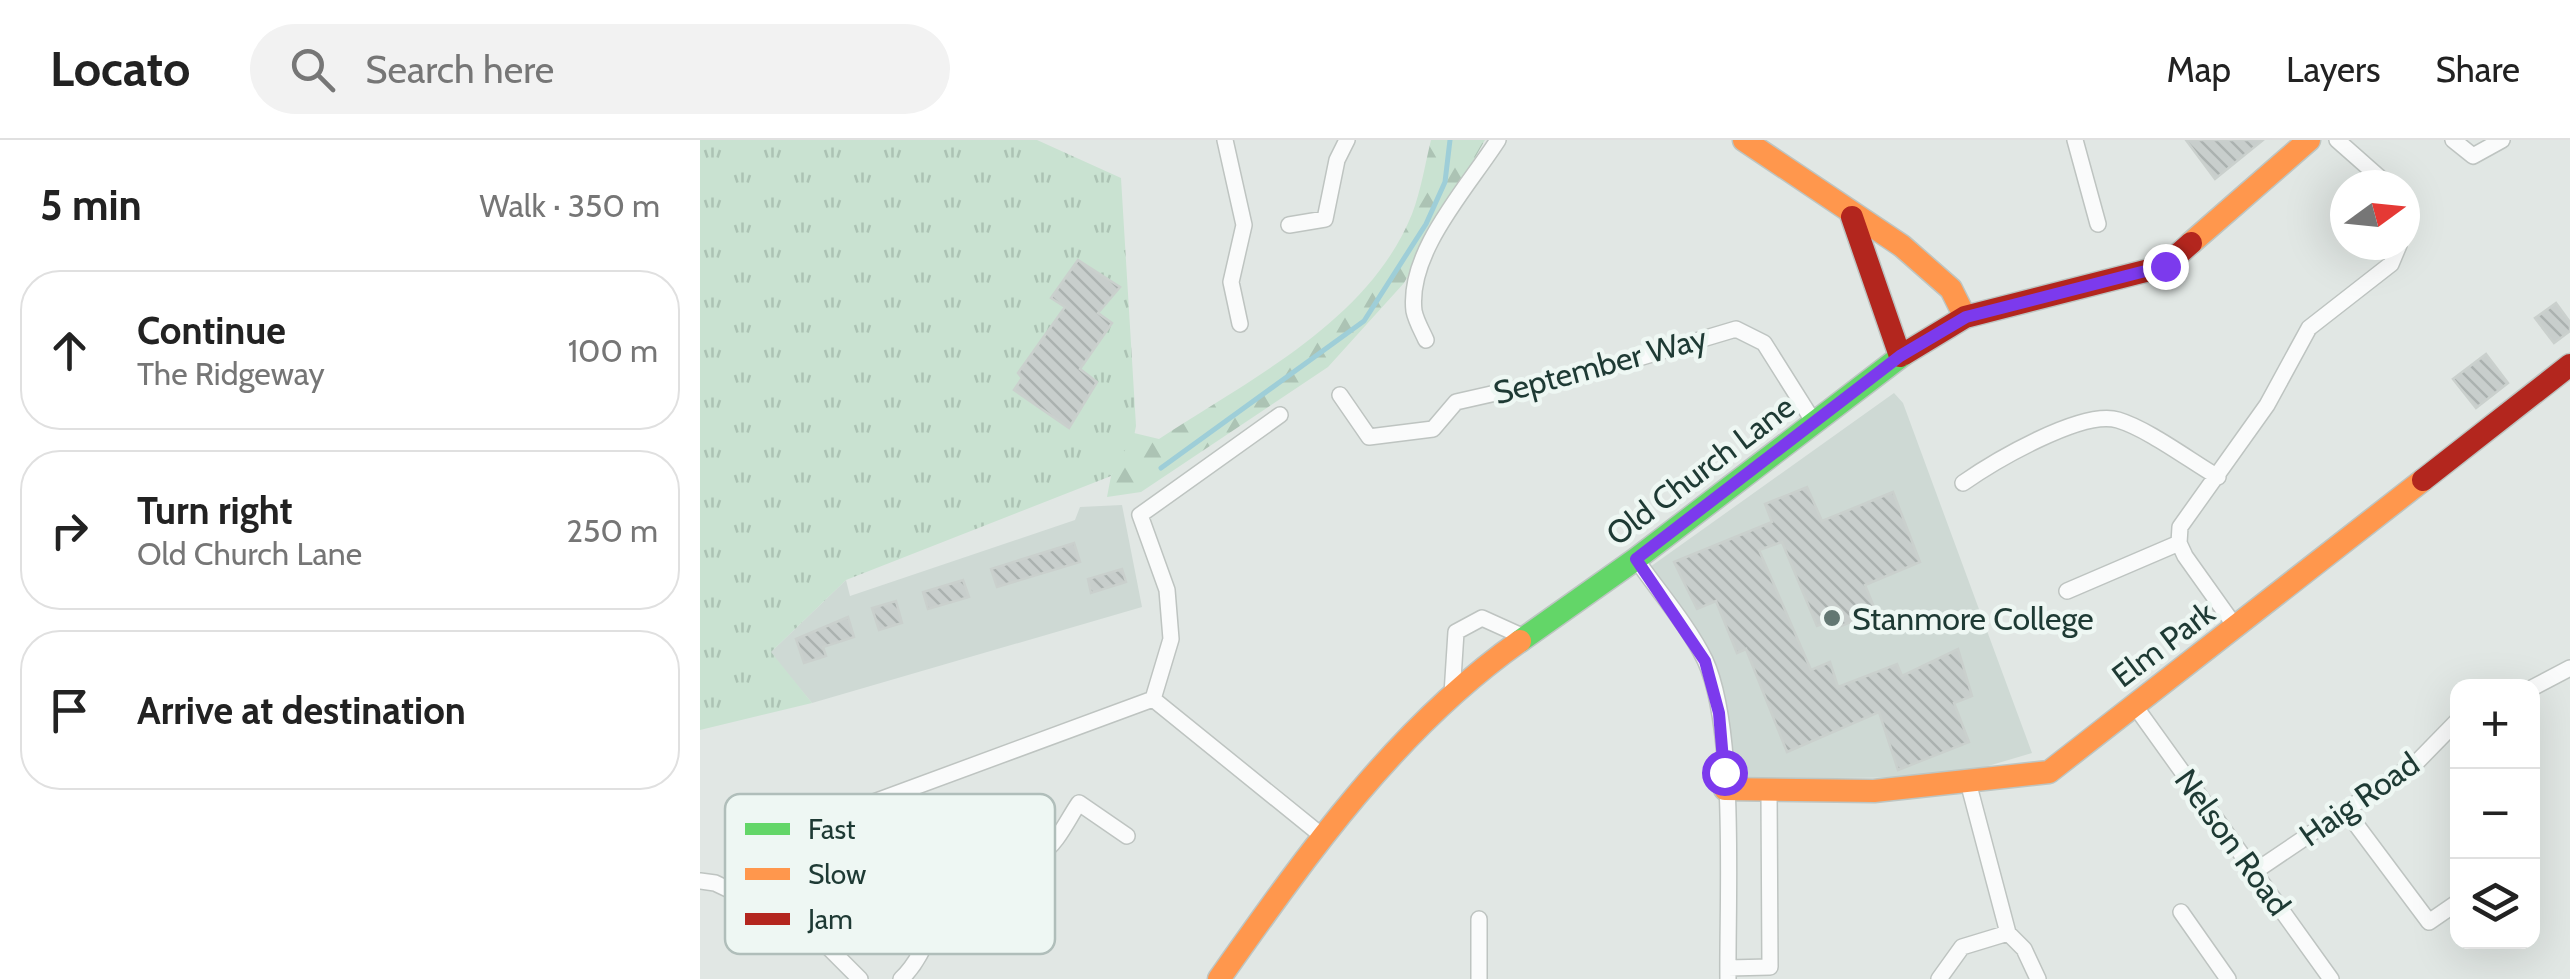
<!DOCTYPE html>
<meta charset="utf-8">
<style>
:root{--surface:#fff;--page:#f2f2f2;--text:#222;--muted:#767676;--line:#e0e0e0}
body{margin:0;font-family:Cabin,sans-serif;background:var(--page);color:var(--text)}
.controls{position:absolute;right:30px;bottom:30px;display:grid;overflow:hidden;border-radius:20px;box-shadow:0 10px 40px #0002}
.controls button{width:90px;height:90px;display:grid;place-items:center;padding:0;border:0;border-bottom:2px solid var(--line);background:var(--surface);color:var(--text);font:50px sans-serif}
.compass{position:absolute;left:1630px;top:30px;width:90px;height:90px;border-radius:50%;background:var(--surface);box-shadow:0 10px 40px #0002;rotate:75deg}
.stop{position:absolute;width:30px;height:30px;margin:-22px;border:8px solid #7c3aed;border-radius:50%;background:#fff}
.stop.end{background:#7c3aed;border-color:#fff;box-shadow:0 2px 10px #0008}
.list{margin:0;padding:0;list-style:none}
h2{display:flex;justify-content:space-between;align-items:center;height:130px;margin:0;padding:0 40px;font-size:42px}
h2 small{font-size:32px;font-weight:400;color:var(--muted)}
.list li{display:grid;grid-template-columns:65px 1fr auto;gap:30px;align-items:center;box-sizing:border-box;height:160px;margin:0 20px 20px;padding:0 20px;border:2px solid var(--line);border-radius:40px}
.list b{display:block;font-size:38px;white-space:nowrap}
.list p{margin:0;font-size:32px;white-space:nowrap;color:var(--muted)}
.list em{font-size:32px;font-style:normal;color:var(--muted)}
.icon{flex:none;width:55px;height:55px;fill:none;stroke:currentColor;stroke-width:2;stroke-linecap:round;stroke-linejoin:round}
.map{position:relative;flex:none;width:1870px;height:839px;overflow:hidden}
header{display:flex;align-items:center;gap:60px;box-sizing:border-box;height:140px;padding:0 50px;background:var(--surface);border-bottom:2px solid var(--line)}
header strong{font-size:48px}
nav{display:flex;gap:55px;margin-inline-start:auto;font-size:35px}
.search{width:700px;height:90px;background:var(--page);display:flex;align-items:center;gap:25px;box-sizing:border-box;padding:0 35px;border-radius:55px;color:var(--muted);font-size:38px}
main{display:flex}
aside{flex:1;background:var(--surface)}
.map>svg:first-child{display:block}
</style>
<header>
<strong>Locato</strong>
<div class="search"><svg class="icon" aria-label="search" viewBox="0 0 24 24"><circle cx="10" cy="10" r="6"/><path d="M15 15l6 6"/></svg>Search here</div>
<nav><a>Map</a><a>Layers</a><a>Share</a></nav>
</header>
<main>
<aside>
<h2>5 min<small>Walk · 350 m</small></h2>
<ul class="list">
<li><svg class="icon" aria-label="ahead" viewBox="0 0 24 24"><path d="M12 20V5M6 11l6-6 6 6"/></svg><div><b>Continue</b><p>The Ridgeway</p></div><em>100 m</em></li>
<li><svg class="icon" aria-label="right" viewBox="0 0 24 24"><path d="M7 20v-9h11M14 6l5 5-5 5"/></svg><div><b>Turn right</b><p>Old Church Lane</p></div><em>250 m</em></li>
<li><svg class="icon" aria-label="arrive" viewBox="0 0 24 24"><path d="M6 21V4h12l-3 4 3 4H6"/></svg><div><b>Arrive at destination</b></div></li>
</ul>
</aside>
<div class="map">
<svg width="1870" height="839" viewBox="0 0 1870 839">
<defs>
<pattern id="grass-tufts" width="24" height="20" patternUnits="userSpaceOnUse" patternTransform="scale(2.5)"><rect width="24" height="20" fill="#c9e2d1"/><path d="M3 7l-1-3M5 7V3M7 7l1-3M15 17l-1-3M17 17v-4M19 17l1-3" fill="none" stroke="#acc3b4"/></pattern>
<pattern id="forest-firs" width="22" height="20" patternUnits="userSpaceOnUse" patternTransform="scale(2.5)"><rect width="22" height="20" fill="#c9e2d1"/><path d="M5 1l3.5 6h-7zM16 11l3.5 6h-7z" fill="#acc3b4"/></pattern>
<pattern id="building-back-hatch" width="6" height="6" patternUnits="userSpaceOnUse" patternTransform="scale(2.5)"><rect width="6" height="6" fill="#c8cecc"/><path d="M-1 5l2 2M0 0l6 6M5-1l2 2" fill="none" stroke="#abb2b0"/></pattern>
</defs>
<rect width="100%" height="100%" fill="#e1e7e4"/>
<!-- built -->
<path fill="#ced9d4" d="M1194,253L1203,263L1332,613L1251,637L1032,639L1015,530L950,427Z
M422,365L442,467L112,563L70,513L146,440L150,456L375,380L380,367Z"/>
<!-- grass -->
<path fill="url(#grass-tufts)" d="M0,0H337L421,38L436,286L433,301L411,336L146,440L71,512L112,563L0,590Z"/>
<!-- forest -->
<path fill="url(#forest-firs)" d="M731,0H785L704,143L628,227L441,352L407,357L411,336L434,293L459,299C550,239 669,181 712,74C721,51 725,24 731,0Z"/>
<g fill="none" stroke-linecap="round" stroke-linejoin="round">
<!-- stream -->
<path stroke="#9eced8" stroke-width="5" d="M461,328L664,181L726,84L745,42L750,0"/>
</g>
<!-- building -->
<path fill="url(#building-back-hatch)" stroke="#cad0cd" stroke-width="2.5" d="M1486,0H1563L1515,39Z
M378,120L420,147L398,173L412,183L380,229L397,242L369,288L314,250L322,238L318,233L365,167L351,158Z
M1856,163L1870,182V191L1854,203L1835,178Z
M1786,214L1808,243L1776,268L1753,239Z
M1107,347L1122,381L1193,352L1220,422L1165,445L1176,472L1141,486L1137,478L1117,486L1082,402L1059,410L1111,530L1130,522L1138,547L1197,524L1202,536L1258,509L1272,556L1254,563L1269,602L1198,630L1179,572L1087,612L1046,509L1037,513L1016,461L997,469L974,422L1072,382L1065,364Z
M374,403L380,422L297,447L291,429Z
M422,429L426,442L391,453L388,439Z
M263,440L269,457L228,469L223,452Z
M196,461L202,483L179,490L172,468Z
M148,477L154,497L123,507L126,516L104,523L96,499Z"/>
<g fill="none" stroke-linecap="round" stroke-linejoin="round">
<!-- street casing -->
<g stroke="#bec4c1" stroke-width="18">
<path id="street" d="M525,0L544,85L531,142L540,184
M1375,0L1398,84
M1637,0L1688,45
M1753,0L1773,16L1802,0
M589,85L625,79L637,20L647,0
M726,200C722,191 716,181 714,171C707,112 768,47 798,0
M640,255L669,297L733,289L756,262L902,229L1036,189L1064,203L1115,284
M1263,343C1293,322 1382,269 1418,280C1448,289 1489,320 1518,337
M936,419C958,451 988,485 1005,520C1037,589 1027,759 1028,839
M1367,451L1479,403
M1537,489L1485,416L1479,403L1480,387L1567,265L1609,188L1691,124L1699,105
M1832,548L1870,528
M752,554L756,492L782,478L824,497
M453,559L471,499L467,450L440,375L580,275
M453,559L621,695
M1435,566L1631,839
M1268,642L1308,793
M1646,671L1729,782L1758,762
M144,673L453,559
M314,721L333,781L320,799
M1554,732L1717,622L1758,580
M0,741L15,743L108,787L160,839
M1481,772L1528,839
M779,779V839
M1308,793L1324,809L1338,839
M1028,828L1070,827L1069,651
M201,839C230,812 234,767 260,737C280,714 315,725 341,713C356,706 369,677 379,663L427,696
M1239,839L1262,807L1308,793"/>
</g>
<!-- fast casing -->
<g stroke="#bdc5c2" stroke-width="25">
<path id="fast" d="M820,501L936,419L1204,214"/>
</g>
<!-- slow casing -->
<g stroke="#bdc5c2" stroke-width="25">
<path id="slow" d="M1044,0L1202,106L1251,149L1265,177
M1491,103L1609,0
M1025,649L1174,651L1349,632L1723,340
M519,839C606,716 696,588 820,501"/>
</g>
<!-- jam casing -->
<g stroke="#bdc5c2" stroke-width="25">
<path id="jam" d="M1152,77L1200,216
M1204,214L1265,177L1465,126L1491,103
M1723,340L1870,225"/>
</g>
<!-- street -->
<use href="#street" stroke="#fafbfb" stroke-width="15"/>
<!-- fast -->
<use href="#fast" stroke="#63d668" stroke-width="22"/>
<!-- slow -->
<use href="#slow" stroke="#ff974d" stroke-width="22"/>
<!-- jam -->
<use href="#jam" stroke="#b3261e" stroke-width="22"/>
</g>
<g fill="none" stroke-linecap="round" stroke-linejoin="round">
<!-- route -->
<path stroke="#7c3aed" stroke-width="12" d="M1024,632L1019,573L1005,521L936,419L1200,216L1266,177L1465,126"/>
</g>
<!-- markers -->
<circle fill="#627772" stroke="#eef7f3" stroke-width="4" cx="1132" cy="478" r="10"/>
<g text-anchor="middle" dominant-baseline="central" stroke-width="9" stroke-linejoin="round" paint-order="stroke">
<!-- street labels -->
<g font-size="32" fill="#1e3a34" stroke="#eef7f3">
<text transform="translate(900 225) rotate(-15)">September Way</text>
<text transform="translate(1000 330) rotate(-37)">Old Church Lane</text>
<text transform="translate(1463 504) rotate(-37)">Elm Park</text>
<text transform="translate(1659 659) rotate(-35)">Haig Road</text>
<text transform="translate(1533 702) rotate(54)">Nelson Road</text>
</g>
<!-- poi labels -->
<g font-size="32" fill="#1e3a34" stroke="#eef7f3" text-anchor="start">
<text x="1152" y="478">Stanmore College</text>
</g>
</g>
<!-- legend -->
<rect x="25" y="654" width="330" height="160" rx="15" fill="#eef7f3" stroke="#b0beba" stroke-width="2.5"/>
<rect x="45" y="683" width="45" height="12" fill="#63d668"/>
<rect x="45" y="728" width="45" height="12" fill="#ff974d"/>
<rect x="45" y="773" width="45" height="12" fill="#b3261e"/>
<g font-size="28" fill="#1e3a34">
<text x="108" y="699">Fast</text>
<text x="108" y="744">Slow</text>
<text x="108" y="789">Jam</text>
</g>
</svg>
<div class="controls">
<button>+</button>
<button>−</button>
<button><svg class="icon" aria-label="layers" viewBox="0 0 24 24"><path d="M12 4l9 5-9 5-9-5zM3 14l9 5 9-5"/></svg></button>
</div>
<svg class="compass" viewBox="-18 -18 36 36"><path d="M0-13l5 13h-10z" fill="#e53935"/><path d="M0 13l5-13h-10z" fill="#767676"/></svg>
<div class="stop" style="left:1024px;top:632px"></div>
<div class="stop end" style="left:1465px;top:126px"></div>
</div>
</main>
